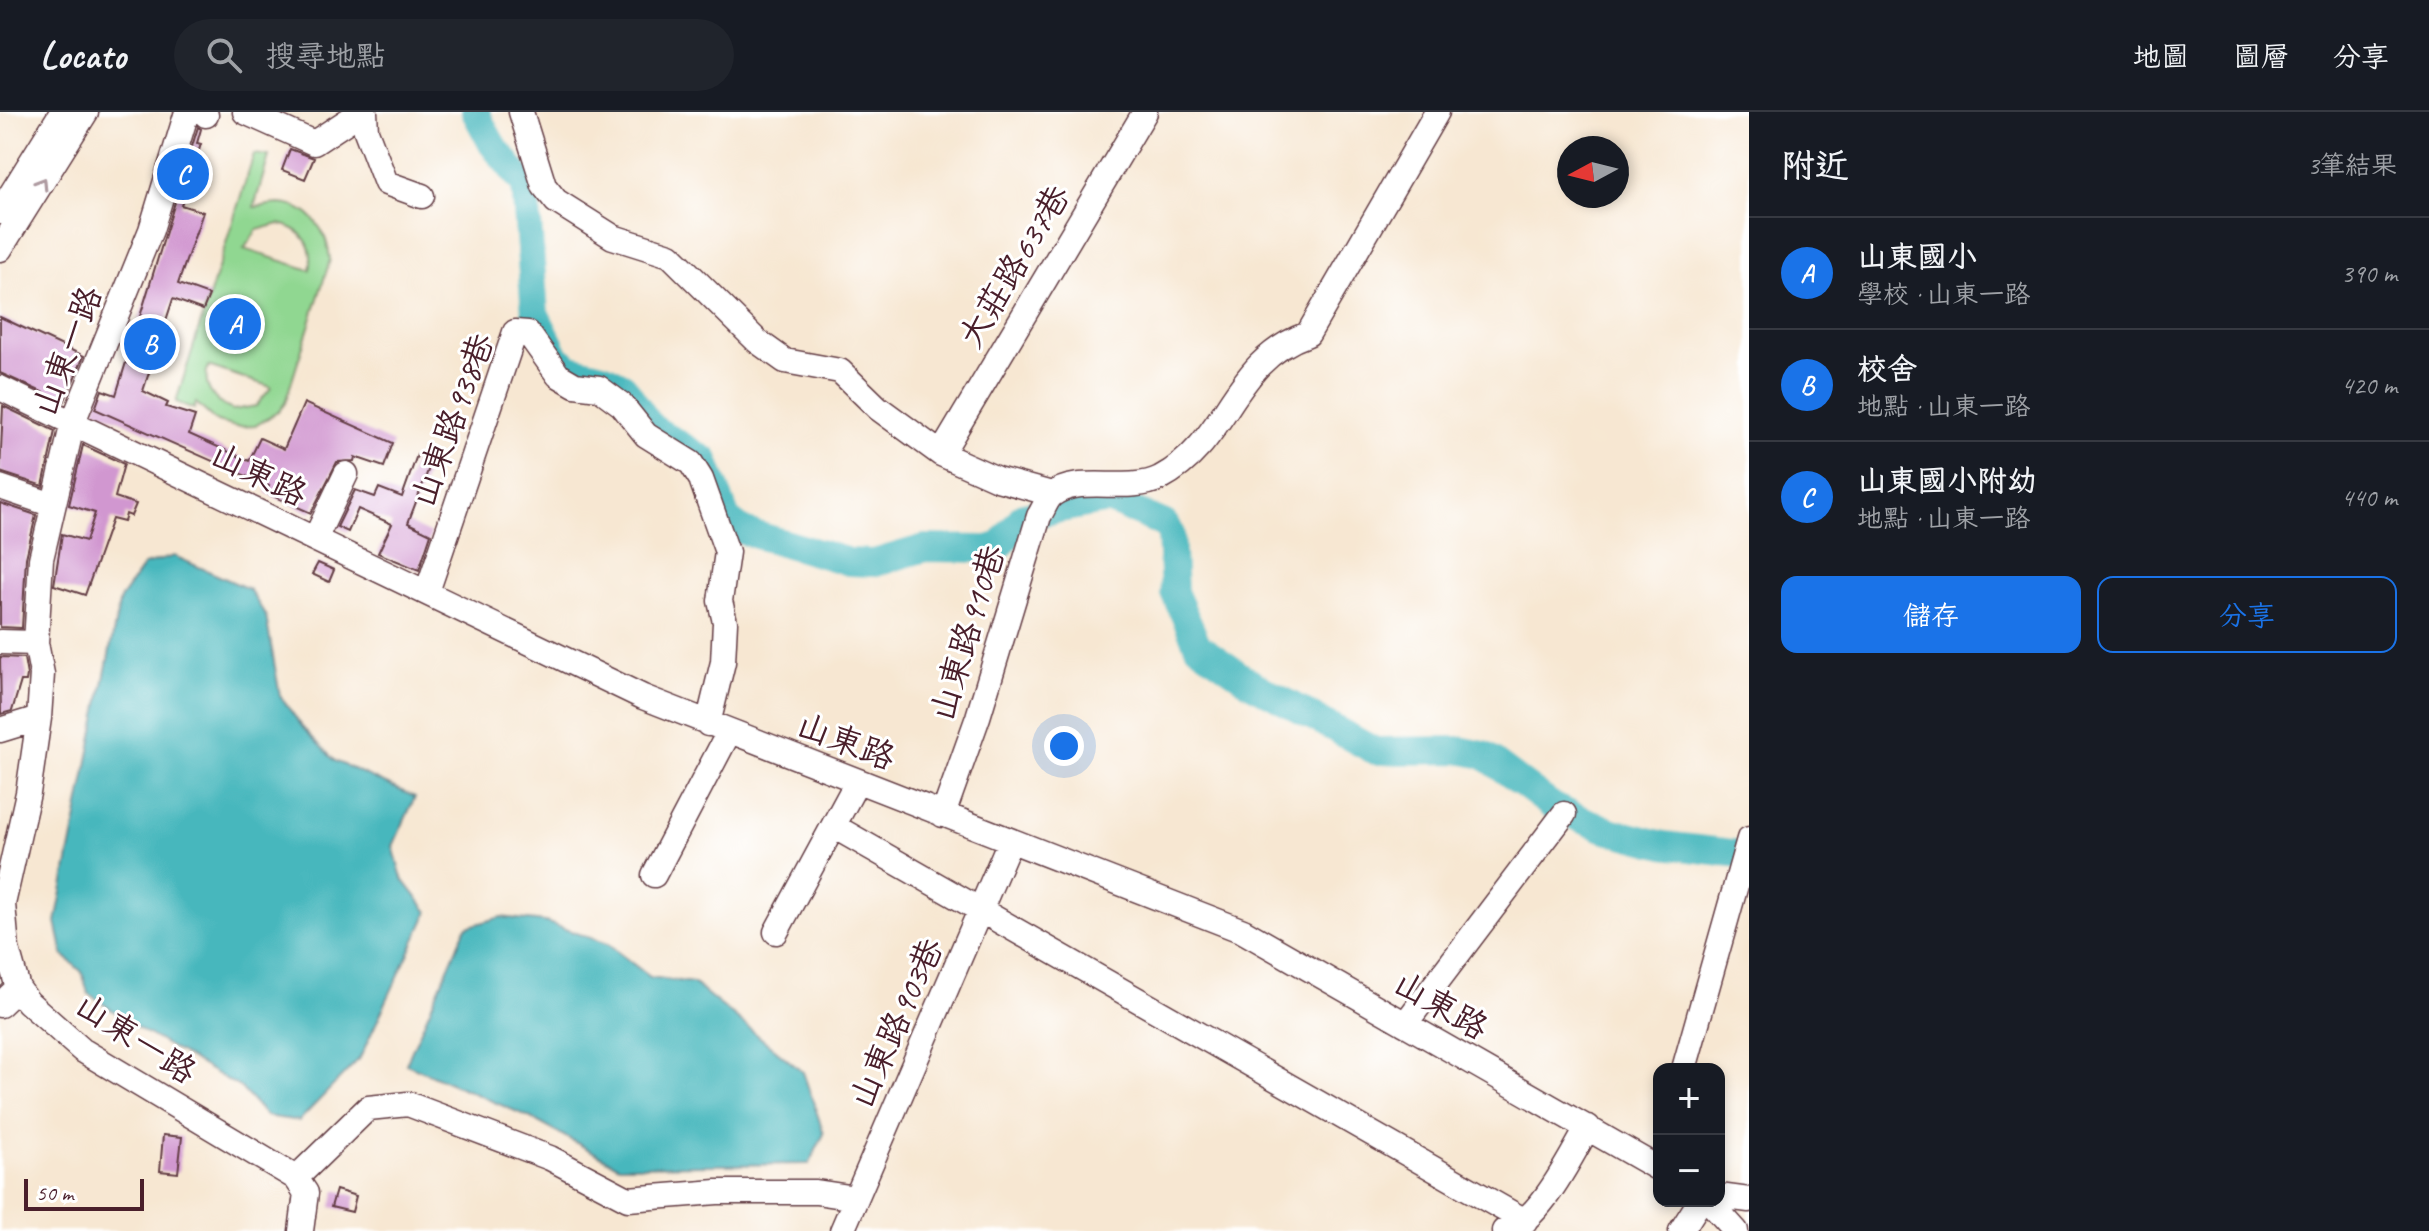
<!DOCTYPE html>
<html lang="zh-TW">
<meta charset="utf-8">
<style>
:root{--surface:#171b24;--page:#20242c;--text:#f1f3f6;--muted:#9ea1a6;--line:#363941;--accent:#1a73e8}
body{margin:0;font-family:Caveat,"LXGW WenKai TC",sans-serif;background:var(--page);color:var(--text)}
.controls{position:absolute;right:24px;bottom:24px;display:grid;overflow:hidden;border-radius:16px;box-shadow:0 4px 12px #0003}
.controls button{width:72px;height:72px;display:grid;place-items:center;padding:0;border:0;border-bottom:2px solid var(--line);background:var(--surface);color:var(--text);font:40px sans-serif}
.compass{position:absolute;left:1557px;top:24px;width:72px;height:72px;border-radius:50%;background:var(--surface);box-shadow:0 4px 12px #0003;rotate:263deg}
.scale{position:absolute;left:24px;bottom:20px;width:120px;box-sizing:border-box;padding-left:8px;border:4px solid #4a1f2b;border-top:0;font-size:22px;line-height:28px;white-space:nowrap;color:#4a1f2b;-webkit-text-stroke:6px #fff;paint-order:stroke}
.you{position:absolute;left:1064px;top:634px;width:28px;height:28px;margin:-20px;border:6px solid #fff;border-radius:50%;background:#1a73e8;box-shadow:0 0 0 12px #1a73e833}
.badge{display:grid;place-items:center;width:52px;height:52px;border-radius:50%;background:var(--accent);color:#fff;font-size:26px;font-weight:700}
.pin{position:absolute;translate:-50% -50%;border:4px solid #fff;box-shadow:0 2px 8px #0006}
.list{margin:0;padding:0;list-style:none}
h2{display:flex;justify-content:space-between;align-items:center;height:104px;margin:0;padding:0 32px;font-size:34px}
h2 small{font-size:26px;font-weight:400;color:var(--muted)}
.list li{display:grid;grid-template-columns:52px 1fr auto;gap:24px;align-items:center;box-sizing:border-box;height:112px;padding:0 32px;border-top:2px solid var(--line)}
.list b{display:block;font-size:30px;white-space:nowrap}
.list p{margin:0;font-size:26px;white-space:nowrap;color:var(--muted)}
.list em{font-size:26px;font-style:normal;color:var(--muted)}
.actions{display:flex;gap:16px;padding:24px 32px}
.actions a{flex:1;padding:18px 0;border:2px solid var(--accent);border-radius:16px;text-align:center;font-size:28px;color:var(--accent)}
.actions .main{background:var(--accent);color:#fff}
.icon{flex:none;width:44px;height:44px;fill:none;stroke:currentColor;stroke-width:2;stroke-linecap:round;stroke-linejoin:round}
.map{position:relative;flex:none;width:1749px;height:1119px;overflow:hidden}
header{display:flex;align-items:center;gap:48px;box-sizing:border-box;height:112px;padding:0 40px;background:var(--surface);border-bottom:2px solid var(--line)}
header strong{font-size:38px}
nav{display:flex;gap:44px;margin-inline-start:auto;font-size:28px}
.search{width:560px;height:72px;background:var(--page);display:flex;align-items:center;gap:20px;box-sizing:border-box;padding:0 28px;border-radius:44px;color:var(--muted);font-size:30px}
main{display:flex}
aside{flex:1;background:var(--surface)}
.map>svg:first-child{display:block}
</style>
<header>
<strong>Locato</strong>
<div class="search"><svg class="icon" aria-label="search" viewBox="0 0 24 24"><circle cx="10" cy="10" r="6"/><path d="M15 15l6 6"/></svg>搜尋地點</div>
<nav><a>地圖</a><a>圖層</a><a>分享</a></nav>
</header>
<main>
<div class="map">
<svg width="1749" height="1119" viewBox="0 0 1749 1119">
<rect width="100%" height="100%" fill="#fff"/>
<filter id="ink" filterUnits="userSpaceOnUse"><feTurbulence type="fractalNoise" baseFrequency=".0125" numOctaves="2"/><feDisplacementMap in="SourceGraphic" scale="16" xChannelSelector="R" yChannelSelector="G"/><feConvolveMatrix kernelMatrix="1 2 1 2 8 2 1 2 1" color-interpolation-filters="sRGB"/></filter>
<filter id="wash" filterUnits="userSpaceOnUse"><feTurbulence type="fractalNoise" baseFrequency=".006" numOctaves="4" result="noise"/><feDisplacementMap in="SourceGraphic" scale="32" xChannelSelector="R" yChannelSelector="G"/><feGaussianBlur stdDeviation="1.8" result="paint"/><feColorMatrix in="noise" values="0 0 0 0 0 0 0 0 0 0 0 0 0 0 0 0 0 1.4 0 .05"/><feComposite in="paint" operator="in"/></filter>
<g filter="url(#wash)">
<rect width="100%" height="100%" fill="#f7e7d2"/>
<!-- green -->
<path fill="#90d791" stroke="#6d7b5e" stroke-width="2" fill-rule="evenodd" d="M254,42L269,44L254,95C262,95 271,92 279,92C311,93 328,120 330,148L285,291L279,299L255,314L236,315L217,310L196,291L194,297L176,290ZM279,112C303,116 315,135 310,158L244,137L257,118ZM208,254L271,275V276L256,294L233,298C214,291 202,275 208,254Z"/>
<!-- water -->
<path fill="#47b7bd" stroke="#486b74" stroke-width="2" d="M174,444L249,477L266,504L280,584L304,617L335,649L415,685L393,734L402,766L428,800L360,946L299,1009L266,1004L241,976L136,915L88,881L82,860L63,843L56,810L120,487L144,453Z
M501,805L545,810L607,832L650,865L693,871L803,960L824,1022L809,1052L619,1054L529,1005L406,952L466,815Z"/>
<g fill="none" stroke-linecap="round" stroke-linejoin="round">
<!-- river -->
<path stroke="#47b7bd" stroke-width="28" d="M475,0L492,32L525,73L535,201L557,246L571,256L603,264L623,274L651,315L705,348L727,407L743,419L849,450L874,451L925,436L988,437L1001,433L1023,404L1108,388L1165,412L1171,422L1174,480L1198,534L1251,571L1375,639L1459,638L1484,643L1555,696L1610,719L1664,733L1749,743"/>
</g>
<g id="blocks">
<!-- building -->
<path fill="#d197d0" d="M198,15L201,17L197,31L201,32L181,93L203,100L178,172L209,183L203,198L173,187L143,279L168,291L166,295L195,304L189,322L249,349L260,326L284,337L304,291L393,331L384,355L355,345L354,349L337,350L311,401L266,381L269,374L95,297L102,278L116,283Z
M290,37L314,46L305,67L282,58Z
M0,205L84,244L64,290L0,261Z
M3,294L55,319L43,374L0,360Z
M83,333L124,352L115,385L136,392L131,404L126,402L124,410L112,407L85,483L54,473L62,422L86,429L95,401L69,393Z
M417,343L432,348L408,411L431,422L419,458L378,441L392,412L358,397L348,420L337,415L355,378L375,385L379,376L402,385Z
M0,391L36,403L26,446L22,516L0,515Z
M318,451L334,458L329,470L312,462Z
M0,545L24,546L27,563L26,569H21L12,599L1,602Z
M163,1023L182,1025L178,1061L160,1059Z
M336,1078L356,1084L352,1100L331,1095Z"/>
</g>
</g>
<g filter="url(#ink)">
<use href="#blocks" fill-opacity="0" stroke="#643d44" stroke-width="2"/>
<g fill="none" stroke-linecap="round" stroke-linejoin="round">
<!-- minor casing -->
<g stroke="#643d44" stroke-width="27">
<path id="minor" d="M187,0L151,118L73,310L41,447L36,531L42,562L39,606L28,681L3,792L7,837L18,876L28,890L82,938L296,1066L306,1081L301,1119
M204,0L206,3
M245,0L314,31L361,0
M365,0L366,19L386,71L422,84
M521,0L544,74L556,89L613,125L670,143L757,229L785,249L840,259L878,296L941,342L997,367L1052,382
M0,100L62,0
M0,137L86,0
M0,276L643,585L1243,819L1659,1057
M941,342L1145,0
M0,375L53,393
M315,427L346,362
M427,480L515,220L528,221L558,263L575,273L599,276L622,293L646,323L691,351L701,367L727,440L720,489L725,510L723,550L708,612
M0,530L36,531
M0,618L39,606
M943,703L978,605L1039,404C1043,398 1047,387 1052,383C1077,362 1128,382 1160,366C1230,329 1230,249 1308,222L1437,0
M835,715L1525,1109
M654,763L729,620
M776,820L857,670
M0,893L18,876
M1405,912L1564,702
M1684,957L1749,727
M296,1066L368,996L408,992L550,1046L628,1087L717,1080H816L856,1086
M1719,1084L1749,1088
M1709,1089L1736,1119
M842,1119L1010,729
M1504,1119C1539,1111 1570,1046 1588,1015
M1681,1119L1700,1089"/>
</g>
<!-- minor -->
<use href="#minor" stroke="#fff" stroke-width="24"/>
</g>
<!-- one-way arrows -->
<defs><path id="oneway-chevron" d="M-2-3.5L2.5 0L-2 3.5" fill="none" stroke-width="1.6" stroke-linecap="round" stroke-linejoin="round" transform="scale(2)"/></defs>
<use stroke="#ae9aa0" href="#oneway-chevron" transform="translate(42 71) rotate(-58)"/>
</g>
<g text-anchor="middle" dominant-baseline="central" stroke-width="6" stroke-linejoin="round" paint-order="stroke">
<!-- street labels -->
<g font-size="34" fill="#4a1f2b" stroke="#fff">
<text transform="translate(1014 154) rotate(-59)">大莊路637巷</text>
<text transform="translate(67 239) rotate(-69)">山東一路</text>
<text transform="translate(452 308) rotate(-70)">山東路938巷</text>
<text transform="translate(259 362) rotate(26)">山東路</text>
<text transform="translate(967 521) rotate(-73)">山東路910巷</text>
<text transform="translate(846 629) rotate(21)">山東路</text>
<text transform="translate(1441 893) rotate(30)">山東路</text>
<text transform="translate(896 911) rotate(-66)">山東路903巷</text>
<text transform="translate(136 926) rotate(33)">山東一路</text>
</g>
</g>
</svg>
<div class="controls">
<button>+</button>
<button>−</button>
</div>
<svg class="compass" viewBox="-18 -18 36 36"><path d="M0-13l5 13h-10z" fill="#e53935"/><path d="M0 13l5-13h-10z" fill="#9ea1a6"/></svg>
<div class="scale">50 m</div>
<div class="you"></div>
<div class="pin badge" style="left:235px;top:212px">A</div>
<div class="pin badge" style="left:150px;top:232px">B</div>
<div class="pin badge" style="left:183px;top:62px">C</div>
</div>
<aside>
<h2>附近<small>3筆結果</small></h2>
<ul class="list">
<li><span class="badge">A</span><div><b>山東國小</b><p>學校 · 山東一路</p></div><em>390 m</em></li>
<li><span class="badge">B</span><div><b>校舍</b><p>地點 · 山東一路</p></div><em>420 m</em></li>
<li><span class="badge">C</span><div><b>山東國小附幼</b><p>地點 · 山東一路</p></div><em>440 m</em></li>
</ul>
<div class="actions"><a class="main">儲存</a><a>分享</a></div>
</aside>
</main>
